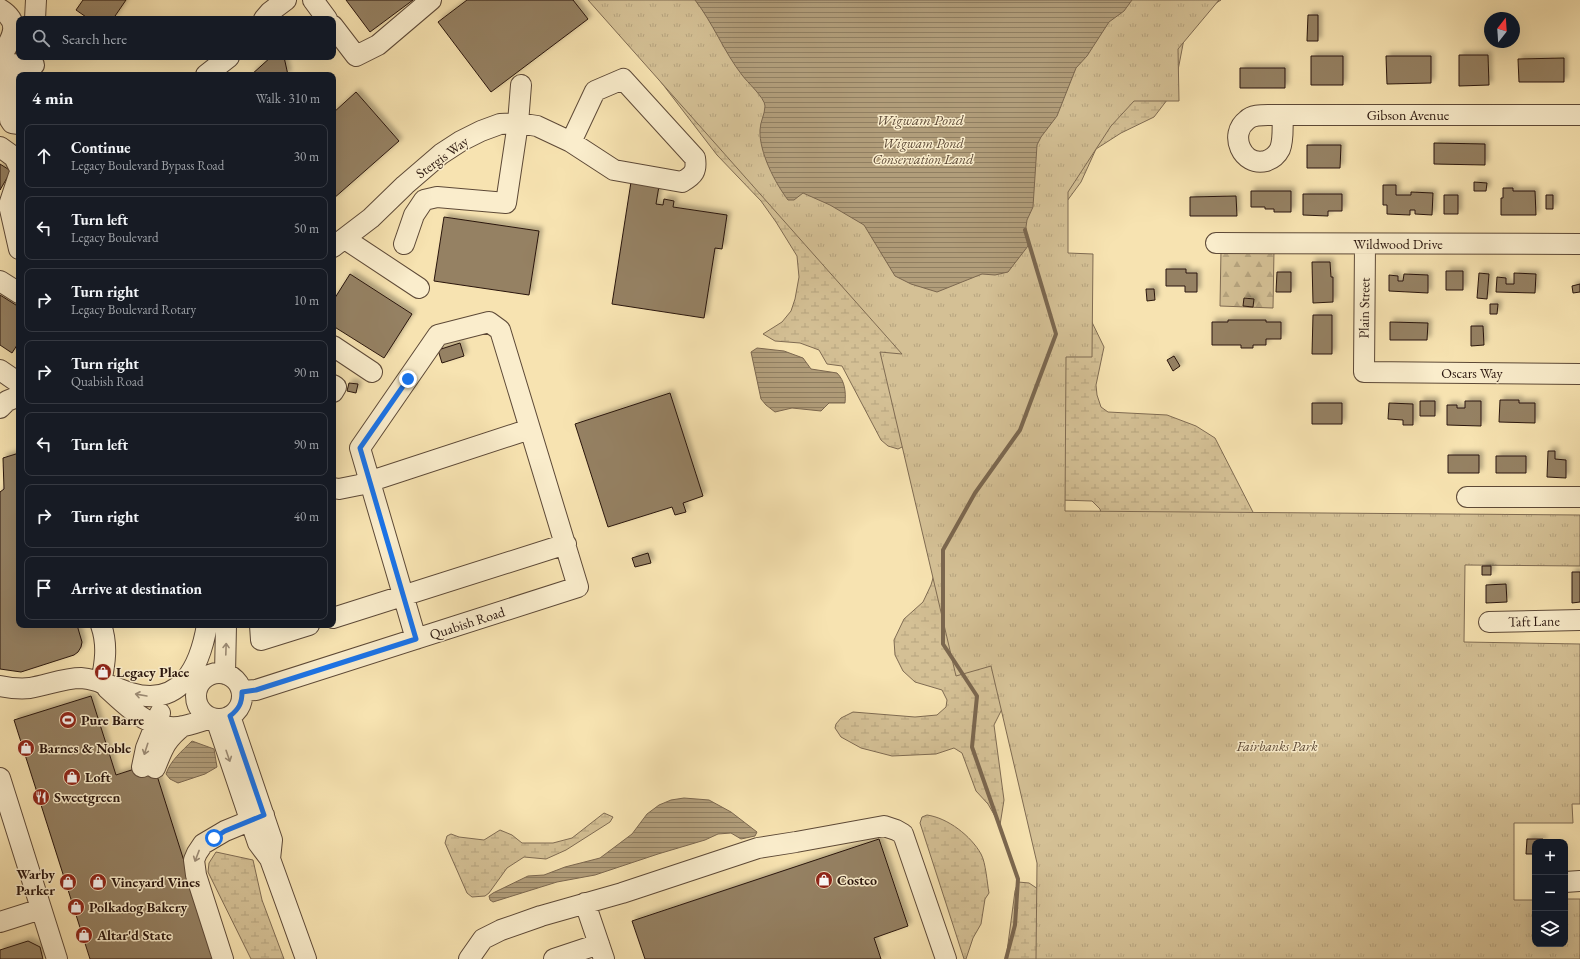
<!DOCTYPE html>
<meta charset="utf-8">
<style>
:root{--surface:#171b24;--page:#20242c;--text:#f1f3f6;--muted:#9ea1a6;--line:#363941}
body{margin:0;font-family:"EB Garamond",serif;background:var(--page);color:var(--text)}
.controls{position:absolute;right:12px;bottom:12px;display:grid;overflow:hidden;border-radius:8px;box-shadow:0 4px 16px #0002}
.controls button{width:36px;height:36px;display:grid;place-items:center;padding:0;border:0;border-bottom:1px solid var(--line);background:var(--surface);color:var(--text);font:20px sans-serif}
.compass{position:absolute;left:1484px;top:12px;width:36px;height:36px;border-radius:50%;background:var(--surface);box-shadow:0 4px 16px #0002;rotate:17deg}
.stop{position:absolute;width:12px;height:12px;margin:-9px;border:3px solid #1a73e8;border-radius:50%;background:#fff}
.stop.end{background:#1a73e8;border-color:#fff;box-shadow:0 1px 4px #0008}
.list{margin:0;padding:0;list-style:none}
h2{display:flex;justify-content:space-between;align-items:center;height:52px;margin:0;padding:0 16px;font-size:17px}
h2 small{font-size:13px;font-weight:400;color:var(--muted)}
.list li{display:grid;grid-template-columns:26px 1fr auto;gap:12px;align-items:center;box-sizing:border-box;height:64px;margin:0 8px 8px;padding:0 8px;border:1px solid var(--line);border-radius:8px}
.list b{display:block;font-size:15px;white-space:nowrap}
.list p{margin:0;font-size:13px;white-space:nowrap;color:var(--muted)}
.list em{font-size:13px;font-style:normal;color:var(--muted)}
.icon{flex:none;width:22px;height:22px;fill:none;stroke:currentColor;stroke-width:2;stroke-linecap:round;stroke-linejoin:round}
.map{position:relative;flex:none;width:1580px;height:959px;overflow:hidden}
.search{position:absolute;background:var(--surface);box-shadow:0 4px 16px #0002;left:16px;top:16px;width:320px;height:44px;display:flex;align-items:center;gap:10px;box-sizing:border-box;padding:0 14px;border-radius:8px;color:var(--muted);font-size:15px}
.panel{position:absolute;background:var(--surface);box-shadow:0 4px 16px #0002;left:16px;top:72px;width:320px;height:556px;border-radius:8px}
.map>svg:first-child{display:block}
</style>
<div class="map">
<svg width="1580" height="959" viewBox="0 0 1580 959">
<defs>
<pattern id="forest-firs" width="22" height="20" patternUnits="userSpaceOnUse"><rect width="22" height="20" fill="#d4c095"/><path d="M5 1l3.5 6h-7zM16 11l3.5 6h-7z" fill="#b6a47f"/></pattern>
<pattern id="wetland-marsh" width="20" height="14" patternUnits="userSpaceOnUse"><rect width="20" height="14" fill="#d4c095"/><path d="M1 5h8M5 5V1M11 12h8M15 12V8" fill="none" stroke="#b6a47f"/></pattern>
<pattern id="park-tufts" width="24" height="20" patternUnits="userSpaceOnUse"><rect width="24" height="20" fill="#d4c095"/><path d="M3 7l-1-3M5 7V3M7 7l1-3M15 17l-1-3M17 17v-4M19 17l1-3" fill="none" stroke="#b6a47f"/></pattern>
<pattern id="water-rules" width="6" height="5" patternUnits="userSpaceOnUse"><rect width="6" height="5" fill="#b19d7a"/><path d="M0 2.5h6" fill="none" stroke="#907f62"/></pattern>
<filter id="shadow"><feDropShadow dx="3.5" dy="-3.5" stdDeviation="2" flood-color="#0004"/></filter>
</defs>
<rect width="100%" height="100%" fill="#f7e3b1"/>
<filter id="stains"><feTurbulence type="fractalNoise" baseFrequency=".005" numOctaves="4"/><feColorMatrix values="0 0 0 0 .2 0 0 0 0 .09 0 0 0 0 .02 0 0 0 .5 -.17"/></filter>
<radialGradient id="worn" r=".72"><stop offset=".6" stop-color="#630" stop-opacity="0"/><stop offset="1" stop-color="#630" stop-opacity=".3"/></radialGradient>
<!-- forest -->
<path fill="url(#forest-firs)" stroke="#7f6b52" d="M1221,250L1274,251L1273,308L1220,306Z"/>
<!-- wetland -->
<path fill="url(#wetland-marsh)" stroke="#7f6b52" d="M1132,0H1221L1203,11L1184,39L1174,91L1154,117L1121,133L1096,149L1081,182L1067,201L1057,250L1104,347L1096,385L1097,395L1101,407L1108,412L1167,415L1196,426L1215,438L1256,518L1103,520L1100,509L1092,501L1059,500L1001,675L1004,705L994,725L1004,800L1000,825L988,804L976,791L962,753L954,748L936,754L892,756L861,748L841,737L835,728L836,724L841,718L853,712L915,717L937,715L946,707L947,700L942,690L915,682L903,671L895,655L894,640L904,619L923,602L931,585L937,564L918,439L898,449L888,446L881,440L842,366L827,364L819,350L800,343L775,341L763,334L782,322L791,311L795,299L799,277L797,256L776,222L761,201L717,155L641,56Z
M604,813L613,817L610,822L566,850L546,859L524,857L507,868L489,893L485,896L472,897L467,893L445,843L447,836L451,834L459,837L484,840L500,830L512,835L522,843H553L572,838Z
M927,815C948,818 971,836 981,854C986,863 987,883 989,893L985,899L981,924L973,938L966,959H964L920,823L922,817Z
M216,852L253,860L262,900L284,959H251L208,872L209,863Z
M1018,882L1029,883L1038,889L1057,959H1006L1015,891Z"/>
<!-- park -->
<path fill="url(#park-tufts)" stroke="#7f6b52" d="M588,0H1219L1178,49L1179,101H1134L1111,126L1068,192V253L1093,254L1092,357H1066L1065,511L1580,515V566L1465,565L1464,642L1580,644V804H1572L1573,823H1514V900H1535V944H1565V899H1580V959H1036L1037,863L991,666L956,676L880,352L902,354Z"/>
<!-- water -->
<path fill="url(#water-rules)" stroke="#7b674f" d="M695,0H1132L1124,11L1109,22L1087,56L1076,68L1057,116L1041,137L1037,145L1033,207L1027,220L1026,227L1028,246L1008,272L995,275L982,274L937,292L911,284L895,276L864,225L830,205L803,193L794,200H788C775,183 759,152 760,130C760,122 765,114 765,106C765,98 747,82 742,75C724,52 713,23 695,0Z
M757,348L784,351L803,358L811,369L837,373C845,381 846,392 845,403H829L821,411L792,408L775,412L766,405L761,399L751,352Z
M192,741L214,749L217,767L205,774L178,783L170,779L166,774C170,761 182,751 192,741Z
M684,798L709,800L731,812L757,832L755,836L741,839L731,833L718,834L705,840L658,854L595,875L557,882L493,902L490,900L489,896L493,893L528,876L544,875L565,867L600,858L632,834L647,814L659,805L671,800Z"/>
<g fill="none" stroke-linecap="round" stroke-linejoin="round">
<!-- stream -->
<path stroke="#7b674f" stroke-width="4" d="M1006,959L1015,925L1018,879L972,747L977,696L943,644V550L975,493L1020,430L1056,334L1025,230"/>
</g>
<!-- building -->
<path fill="#958163" stroke="#2a160e" filter="url(#shadow)" d="M83,0H126L113,19H89L76,10Z
M346,0H413L370,32Z
M467,0H573L588,19L491,92L438,22Z
M1308,15H1318V41H1307V40Z
M1459,55H1488L1489,85L1459,86Z
M1311,56H1343V85H1311Z
M1386,56H1431V83L1387,84Z
M271,57H284L288,75H251Z
M1564,58V82H1519L1518,59Z
M1240,68H1285V88H1240Z
M356,92L399,141L333,199V113Z
M1434,143L1485,144V165L1434,164Z
M1307,145H1341L1340,168H1307Z
M0,164L11,171L0,190Z
M631,182L659,186L656,204L663,205L664,199L674,201L673,207L727,215L722,249L715,248L704,318L612,304Z
M1474,182L1487,183L1486,191H1474Z
M1383,185H1396V195H1411V192L1433,193L1432,215L1415,214V210H1410V215L1387,214V205H1383Z
M1503,188H1513V191H1535L1536,215H1501V198H1503Z
M1251,191H1291V212H1274V209H1265V207H1251Z
M1303,194H1342V211H1328V216L1303,215Z
M1444,195H1458V214H1444Z
M1546,195H1553V209H1546Z
M1236,196L1237,216H1190V197Z
M444,217L539,231L529,295L434,281Z
M1312,262H1330L1331,277H1333V302L1313,303Z
M1166,269H1186V273H1197V292H1185V286H1166Z
M1446,271H1463V290H1446Z
M1277,272H1291V292H1276Z
M1479,273L1489,274L1487,299L1477,298Z
M1514,273L1536,274L1535,293L1496,292L1497,277L1506,278V284H1514Z
M350,274L412,314L384,358L333,326V301Z
M1404,274L1428,275V293L1389,291V275L1398,276V281H1403Z
M1580,284V292L1573,293L1572,286Z
M1146,289H1154L1155,300L1147,301Z
M0,295L19,307V342L12,353L0,345Z
M1244,298L1254,299L1253,307L1243,306Z
M1490,304H1498L1497,314H1490Z
M1313,315H1332V354H1312Z
M1228,320H1266V322H1281V339H1266V345H1253V348H1241V345H1212V322H1228Z
M1390,322L1428,323L1427,340H1390Z
M1471,326H1483L1484,345L1471,346Z
M460,343L464,356L442,363L438,350Z
M1174,356L1180,366L1173,371L1167,360Z
M349,383L358,384L356,393L347,391Z
M670,393L703,496L683,503L686,512L675,515L672,507L608,527L575,424Z
M1500,400H1519V403H1535V423L1499,422Z
M1420,401H1435V416H1420Z
M1465,401H1481V426L1447,425V405H1457V408H1465Z
M1312,403H1342V424H1312Z
M1389,403L1413,404V425H1403V420L1388,419Z
M1548,451H1555V459L1566,460V478L1547,477Z
M19,453V625H77L82,642L81,647L78,652L74,655L21,672L0,669V492L4,489L3,458Z
M1448,455H1479V473H1448Z
M1496,456H1526V473H1496Z
M648,553L651,563L635,567L632,558Z
M1482,566H1491V575H1482Z
M1572,572H1580V602L1572,603Z
M1506,584L1507,602L1486,603V585Z
M91,696L116,775L153,763L215,959H90L14,720Z
M879,839L908,926L874,938L881,959H645L632,921Z
M1527,839H1543V842H1535V854H1526Z
M28,941L40,947L43,959H0V950Z"/>
<g fill="none" stroke-linecap="round" stroke-linejoin="round">
<!-- minor casing -->
<g stroke="#5d4937" stroke-width="22">
<path id="minor" d="M313,0L327,19
M0,9C23,23 11,39 1,57
M35,19L36,0
M264,19L270,12L286,0
M333,26L356,56L378,45L431,0
M0,57L10,64L34,65
M10,64V120L12,123L19,124
M206,75L229,57
M1283,115C1282,125 1284,139 1280,149C1277,155 1272,159 1266,161C1242,167 1228,134 1247,120C1252,115 1261,115 1268,115H1580
M0,147L14,157L19,167
M19,175L9,205L19,249
M345,239L419,288
M1216,243L1580,244
M404,244L414,215L424,200L437,197L506,203L518,123L521,85
M1365,245L1364,372L1580,374
M333,247L371,218L405,185L441,154L461,141L481,131L500,124L518,123L537,126L571,142L614,170L682,182C694,175 697,171 695,158L623,79L595,91L571,142
M0,281L19,293
M333,346L372,372
M0,370L19,383
M333,385L336,387L333,392
M0,408L7,401L19,396
M333,488L339,489L359,485L530,429
M1467,497H1580
M333,618L566,544
M1489,622L1580,620
M260,625L261,640L309,625
M196 696a23 23 0 1 1 46 0a23 23 0 1 1-46 0Z
M225,674L226,625
M101,683C105,663 108,645 101,625
M0,686C10,688 20,689 30,688C47,685 65,678 81,678C98,679 115,688 131,693C181,708 200,666 207,625
M107,688C129,708 152,733 184,726C193,724 202,721 211,718
M242,691L256,690L578,587L500,330L489,322L438,335L360,448L416,639
M230,716L272,840L270,859
M216,719L258,843L270,859L306,959
M142,767L146,748L160,713
M155,768C163,748 166,739 183,726
M0,778L57,959
M1565,882L1580,881
M585,903L604,959
M0,922L41,909
M223,959L196,875L194,860L197,853L203,844L225,831L264,815
M469,959L483,939L501,930L541,916L622,893L758,848L796,842L884,826L896,830L903,834L946,959
M554,959L599,944"/>
</g>
<!-- minor -->
<use href="#minor" stroke="#faedcc" stroke-width="20"/>
</g>
<!-- one-way arrows -->
<defs><path id="oneway-shaft" d="M-6 0H5M1.5-3L5.5 0L1.5 3" fill="none" stroke-width="1.6" stroke-linecap="round" stroke-linejoin="round"/></defs>
<g stroke="#9c8c76">
<use href="#oneway-shaft" transform="translate(226 649) rotate(-88)"/>
<use href="#oneway-shaft" transform="translate(141 695) rotate(-170)"/>
<use href="#oneway-shaft" transform="translate(146 749) rotate(108)"/>
<use href="#oneway-shaft" transform="translate(228 756) rotate(71)"/>
<use href="#oneway-shaft" transform="translate(197 856) rotate(111)"/>
</g>
<g fill="none" stroke-linecap="round" stroke-linejoin="round">
<!-- route -->
<path stroke="#1a73e8" stroke-width="5" d="M214,838L225,831L264,815L230,716C239,709 242,703 242,692L256,690L416,639L360,448L408,379"/>
</g>
<!-- icons -->
<defs>
<g id="shop-disc" transform="scale(0.9)"><circle r="9.5" fill="#8f2418" stroke="#faedcc"/><path d="M-5-2.5h2.3a2.7 3.5 0 0 1 5.4 0H5L5.5 6h-11ZM-1.5-2.5h3a1.5 2.3 0 0 0-3 0Z" fill="#fff"/></g>
<g id="stadium-disc" transform="scale(0.9)"><circle r="9.5" fill="#8f2418" stroke="#faedcc"/><path d="M0-5a6.5 5 0 1 0 0 10a6.5 5 0 1 0 0-10ZM-3.5-1.8h7v3.6h-7Z" fill="#fff"/></g>
<g id="restaurant-disc" transform="scale(0.9)"><circle r="9.5" fill="#8f2418" stroke="#faedcc"/><path d="M-5-6h1v4h1v-4h1v4h1v-4h1v5L-1.5 .5V6h-2V.5L-5-1ZM5-6V6H3V1.5H1.5Q1.5-4 5-6Z" fill="#fff"/></g>
</defs>
<g fill-rule="evenodd">
<use href="#shop-disc" x="103" y="672"/>
<use href="#stadium-disc" x="68" y="720"/>
<use href="#shop-disc" x="26" y="748"/>
<use href="#shop-disc" x="72" y="777"/>
<use href="#restaurant-disc" x="41" y="797"/>
<use href="#shop-disc" x="824" y="880"/>
<use href="#shop-disc" x="68" y="882"/>
<use href="#shop-disc" x="98" y="882"/>
<use href="#shop-disc" x="76" y="907"/>
<use href="#shop-disc" x="84" y="935"/>
</g>
<g text-anchor="middle" dominant-baseline="central" stroke-width="3" stroke-linejoin="round" paint-order="stroke">
<!-- street labels -->
<g font-size="14" fill="#2a160e" stroke="#faedcc">
<text x="1408" y="115">Gibson Avenue</text>
<text transform="translate(442 157) rotate(-36)">Stergis Way</text>
<text x="1398" y="244">Wildwood Drive</text>
<text transform="translate(1364 308) rotate(-89)">Plain Street</text>
<text x="1472" y="373">Oscars Way</text>
<text transform="translate(1534 621) rotate(-1)">Taft Lane</text>
<text transform="translate(467 623) rotate(-18)">Quabish Road</text>
</g>
<!-- park labels -->
<g font-size="14" font-style="italic" fill="#5d4936" stroke="#faedcc">
<text x="923" y="143">Wigwam Pond<tspan x="923" dy="16">Conservation Land</tspan></text>
<text x="1277" y="746">Fairbanks Park</text>
</g>
<!-- poi labels -->
<g font-size="14" font-weight="bold" fill="#2a160e" stroke="#faedcc" text-anchor="start">
<text x="116" y="672">Legacy Place</text>
<text x="81" y="720">Pure Barre</text>
<text x="39" y="748">Barnes &amp; Noble</text>
<text x="85" y="777">Loft</text>
<text x="54" y="797">Sweetgreen</text>
<text x="55" y="874" text-anchor="end">Warby<tspan x="55" dy="16">Parker</tspan></text>
<text x="837" y="880">Costco</text>
<text x="111" y="882">Vineyard Vines</text>
<text x="89" y="907">Polkadog Bakery</text>
<text x="97" y="935">Altar'd State</text>
</g>
<!-- water labels -->
<g font-size="15" font-style="italic" fill="#604c39" stroke="#faedcc">
<text x="920" y="119">Wigwam Pond</text>
</g>
</g>
<rect width="100%" height="100%" filter="url(#stains)"/>
<rect width="100%" height="100%" fill="url(#worn)"/>
</svg>
<div class="controls">
<button>+</button>
<button>−</button>
<button><svg class="icon" aria-label="layers" viewBox="0 0 24 24"><path d="M12 4l9 5-9 5-9-5zM3 14l9 5 9-5"/></svg></button>
</div>
<svg class="compass" viewBox="-18 -18 36 36"><path d="M0-13l5 13h-10z" fill="#e53935"/><path d="M0 13l5-13h-10z" fill="#9ea1a6"/></svg>
<div class="stop" style="left:214px;top:838px"></div>
<div class="stop end" style="left:408px;top:379px"></div>
<div class="search"><svg class="icon" aria-label="search" viewBox="0 0 24 24"><circle cx="10" cy="10" r="6"/><path d="M15 15l6 6"/></svg>Search here</div>
<section class="panel">
<h2>4 min<small>Walk · 310 m</small></h2>
<ul class="list">
<li><svg class="icon" aria-label="ahead" viewBox="0 0 24 24"><path d="M12 20V5M6 11l6-6 6 6"/></svg><div><b>Continue</b><p>Legacy Boulevard Bypass Road</p></div><em>30 m</em></li>
<li><svg class="icon" aria-label="left" viewBox="0 0 24 24"><path d="M17 20v-9H6M10 6l-5 5 5 5"/></svg><div><b>Turn left</b><p>Legacy Boulevard</p></div><em>50 m</em></li>
<li><svg class="icon" aria-label="right" viewBox="0 0 24 24"><path d="M7 20v-9h11M14 6l5 5-5 5"/></svg><div><b>Turn right</b><p>Legacy Boulevard Rotary</p></div><em>10 m</em></li>
<li><svg class="icon" aria-label="right" viewBox="0 0 24 24"><path d="M7 20v-9h11M14 6l5 5-5 5"/></svg><div><b>Turn right</b><p>Quabish Road</p></div><em>90 m</em></li>
<li><svg class="icon" aria-label="left" viewBox="0 0 24 24"><path d="M17 20v-9H6M10 6l-5 5 5 5"/></svg><div><b>Turn left</b></div><em>90 m</em></li>
<li><svg class="icon" aria-label="right" viewBox="0 0 24 24"><path d="M7 20v-9h11M14 6l5 5-5 5"/></svg><div><b>Turn right</b></div><em>40 m</em></li>
<li><svg class="icon" aria-label="arrive" viewBox="0 0 24 24"><path d="M6 21V4h12l-3 4 3 4H6"/></svg><div><b>Arrive at destination</b></div></li>
</ul>
</section>
</div>
